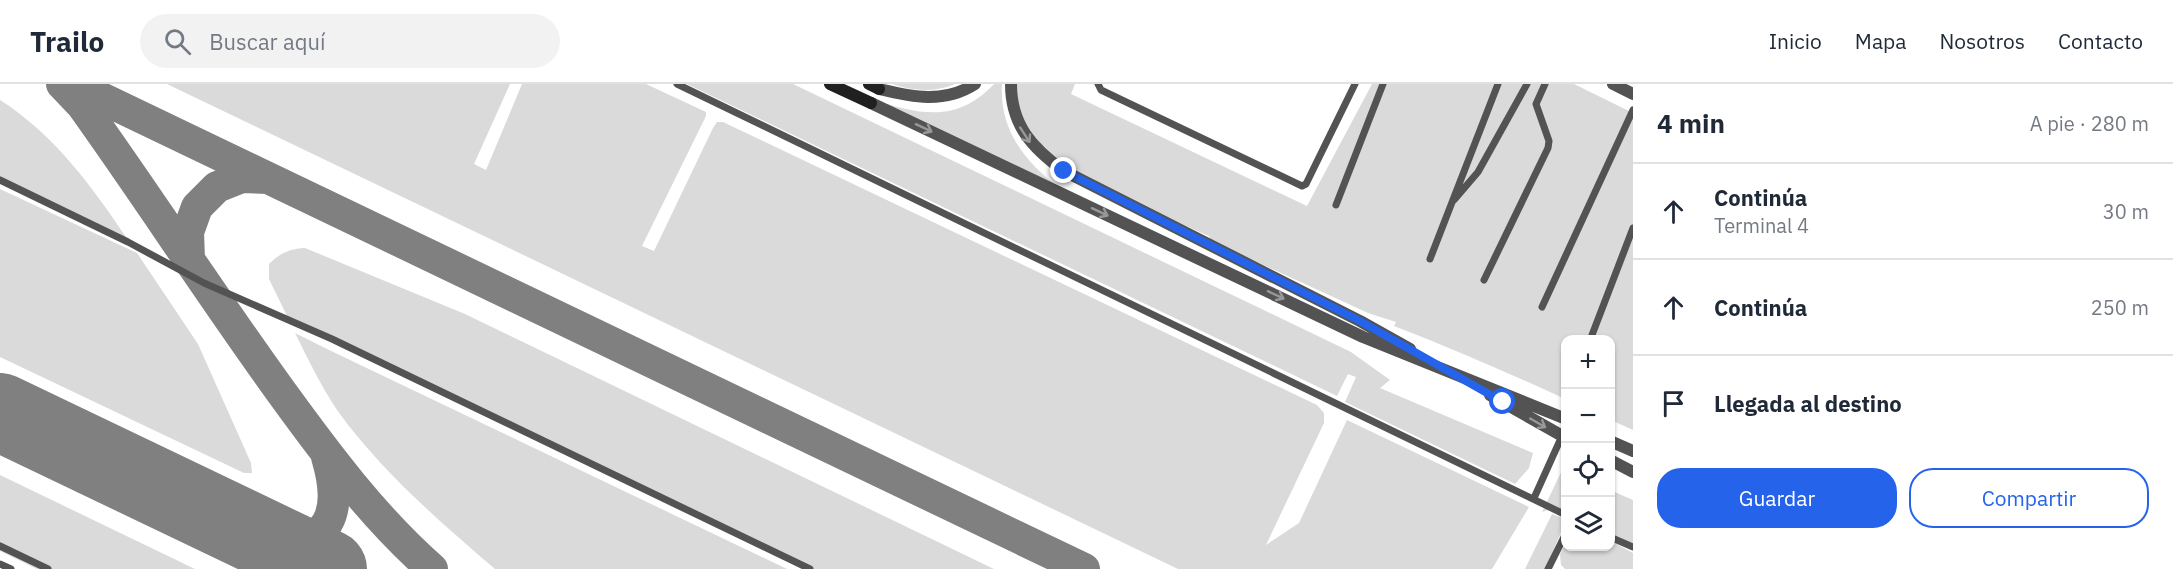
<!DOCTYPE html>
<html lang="es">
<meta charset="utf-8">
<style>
:root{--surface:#fff;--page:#f2f2f3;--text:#1f2937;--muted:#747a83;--line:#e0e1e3;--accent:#2563eb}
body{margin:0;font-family:"IBM Plex Sans",sans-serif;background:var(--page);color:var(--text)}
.controls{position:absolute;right:18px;bottom:18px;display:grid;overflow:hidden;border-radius:12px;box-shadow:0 2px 4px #0004}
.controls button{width:54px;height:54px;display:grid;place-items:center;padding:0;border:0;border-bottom:2px solid var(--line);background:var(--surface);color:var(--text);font:30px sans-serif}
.stop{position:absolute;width:18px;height:18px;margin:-14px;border:4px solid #2563eb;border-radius:50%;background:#fff}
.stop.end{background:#2563eb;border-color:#fff;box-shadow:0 2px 6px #0008}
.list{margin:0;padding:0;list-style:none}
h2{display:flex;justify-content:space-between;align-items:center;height:78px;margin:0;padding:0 24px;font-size:26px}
h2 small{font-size:20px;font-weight:400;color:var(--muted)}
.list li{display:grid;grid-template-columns:39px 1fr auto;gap:18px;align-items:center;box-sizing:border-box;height:96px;padding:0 24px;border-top:2px solid var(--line)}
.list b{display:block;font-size:22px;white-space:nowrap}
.list p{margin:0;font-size:20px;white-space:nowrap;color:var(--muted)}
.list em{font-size:20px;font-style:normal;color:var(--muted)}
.actions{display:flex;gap:12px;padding:18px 24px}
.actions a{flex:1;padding:14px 0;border:2px solid var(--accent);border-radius:24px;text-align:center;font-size:21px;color:var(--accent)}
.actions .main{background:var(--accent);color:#fff}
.icon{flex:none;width:33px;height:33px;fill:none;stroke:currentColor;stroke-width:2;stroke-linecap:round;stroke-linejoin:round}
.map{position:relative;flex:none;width:1633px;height:485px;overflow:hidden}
header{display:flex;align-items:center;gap:36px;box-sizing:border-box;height:84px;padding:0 30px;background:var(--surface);border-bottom:2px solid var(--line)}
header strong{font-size:28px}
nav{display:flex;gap:33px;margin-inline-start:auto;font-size:21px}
.search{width:420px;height:54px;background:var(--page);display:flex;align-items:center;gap:15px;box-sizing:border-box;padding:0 21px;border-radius:33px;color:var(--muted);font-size:22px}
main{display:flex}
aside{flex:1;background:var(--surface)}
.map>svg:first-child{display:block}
</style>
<header>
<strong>Trailo</strong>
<div class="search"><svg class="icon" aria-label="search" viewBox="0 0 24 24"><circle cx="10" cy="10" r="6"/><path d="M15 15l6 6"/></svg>Buscar aquí</div>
<nav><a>Inicio</a><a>Mapa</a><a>Nosotros</a><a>Contacto</a></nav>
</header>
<main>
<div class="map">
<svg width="1633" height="485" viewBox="0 0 1633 485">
<rect width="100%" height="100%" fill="#fff"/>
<!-- green -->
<path fill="#dadada" d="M167,0H510L474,80L486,86L522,0H646L706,28V32L642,162L654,167L713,44L717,38H723L1317,321L1324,329V339L1266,461L1299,439L1347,336L1529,423L1492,485H1178Z
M687,0H793L1351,268L1390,296L1380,304L1533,369L1529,384L1515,400L1345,318L1356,293L1348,290L1337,312Z
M892,0H955C934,9 913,7 892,0Z
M994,0H1002C999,47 1026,79 1062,106L874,16C921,31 957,39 994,0Z
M1015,0H1075L1071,10L1307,122L1372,0H1574L1633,29V346L1611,336L1610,255H1566L1565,315C1509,289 1453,265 1394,242L1396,238L1368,229L1211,157L1209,152C1174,136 1053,87 1035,60C1023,43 1015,20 1015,0Z
M0,16C54,50 94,105 128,156L0,97Z
M0,105L137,169L198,260L251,379L252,389H244L0,273Z
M305,164L465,230L994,485H814L287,232L269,195V180C280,169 289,165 305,164Z
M295,249L327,265L787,485H495C439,437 380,386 337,326C321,302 308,275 295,249Z
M1564,382L1565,428L1548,426L1542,428Z
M0,391L195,485H37L0,467Z
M1610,406L1633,416V460L1611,449Z
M1552,430L1565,435V439L1545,485H1525Z
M1611,457L1633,469V485H1565L1561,481L1560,470L1565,461L1610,462Z"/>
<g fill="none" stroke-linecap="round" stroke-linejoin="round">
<!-- taxiway -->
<path stroke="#808080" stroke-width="32" d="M62,0L82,21C150,116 213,214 282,309C327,371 374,434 432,485
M72,0L1084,485
M189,175L188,148L197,123L217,103L242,93L268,94
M267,456C332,466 343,427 327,373"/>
<!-- runway -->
<path stroke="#808080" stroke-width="78" d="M0,328L328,485"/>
<!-- service -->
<path stroke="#535353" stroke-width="7" d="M677,0L1566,431
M1098,0L1101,6L1302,102L1306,100L1355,0
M0,96L128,158L204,199L332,255L810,485
M1454,116L1478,88L1527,0
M1336,121L1383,0
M1430,175L1498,0
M1484,196L1548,64L1549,57L1536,20L1545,0
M1542,223L1633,26
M1592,251L1633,144
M1534,414L1566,343
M1610,453L1633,463
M0,462L48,485
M0,480L11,485
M1548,485L1566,449"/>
<!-- minor -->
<path stroke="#535353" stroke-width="12" d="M1011,0C1011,41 1032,64 1064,87L1360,237L1410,265
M1613,0L1633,10
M879,5C912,13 944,20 975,0
M871,19L1363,253L1566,335
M1490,311L1566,354
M1610,357L1633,367
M1610,376L1633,388"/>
<!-- secondary -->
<path stroke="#202020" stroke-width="12" d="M830,0L871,19
M869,0L879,5"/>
</g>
<!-- one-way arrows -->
<defs><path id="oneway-shaft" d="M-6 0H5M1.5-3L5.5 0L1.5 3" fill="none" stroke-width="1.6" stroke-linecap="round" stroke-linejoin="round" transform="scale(1.5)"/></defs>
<g stroke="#989898">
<use href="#oneway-shaft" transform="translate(924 44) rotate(25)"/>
<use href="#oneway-shaft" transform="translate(1025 51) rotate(57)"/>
<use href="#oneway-shaft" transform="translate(1100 128) rotate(25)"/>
<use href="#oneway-shaft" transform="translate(1276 211) rotate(25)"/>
<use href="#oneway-shaft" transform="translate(1538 339) rotate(30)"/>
</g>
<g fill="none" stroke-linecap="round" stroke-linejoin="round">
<!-- route -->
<path stroke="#2563eb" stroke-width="8" d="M1064,87L1360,237L1503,318"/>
</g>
</svg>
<div class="controls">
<button>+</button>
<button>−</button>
<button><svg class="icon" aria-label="locate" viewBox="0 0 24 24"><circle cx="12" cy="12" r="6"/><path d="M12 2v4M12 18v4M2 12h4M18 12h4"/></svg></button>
<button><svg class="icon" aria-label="layers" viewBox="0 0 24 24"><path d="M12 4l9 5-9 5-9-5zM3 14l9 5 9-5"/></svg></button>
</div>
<div class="stop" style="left:1503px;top:318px"></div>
<div class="stop end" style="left:1064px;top:87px"></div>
</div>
<aside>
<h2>4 min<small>A pie · 280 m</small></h2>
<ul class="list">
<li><svg class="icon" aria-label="ahead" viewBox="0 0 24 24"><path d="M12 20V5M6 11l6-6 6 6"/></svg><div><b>Continúa</b><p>Terminal 4</p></div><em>30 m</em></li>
<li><svg class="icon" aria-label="ahead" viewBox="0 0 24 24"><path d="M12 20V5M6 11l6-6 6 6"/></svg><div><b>Continúa</b></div><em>250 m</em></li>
<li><svg class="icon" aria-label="arrive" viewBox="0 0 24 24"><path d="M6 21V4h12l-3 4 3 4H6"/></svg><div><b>Llegada al destino</b></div></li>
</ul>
<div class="actions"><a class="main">Guardar</a><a>Compartir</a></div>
</aside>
</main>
